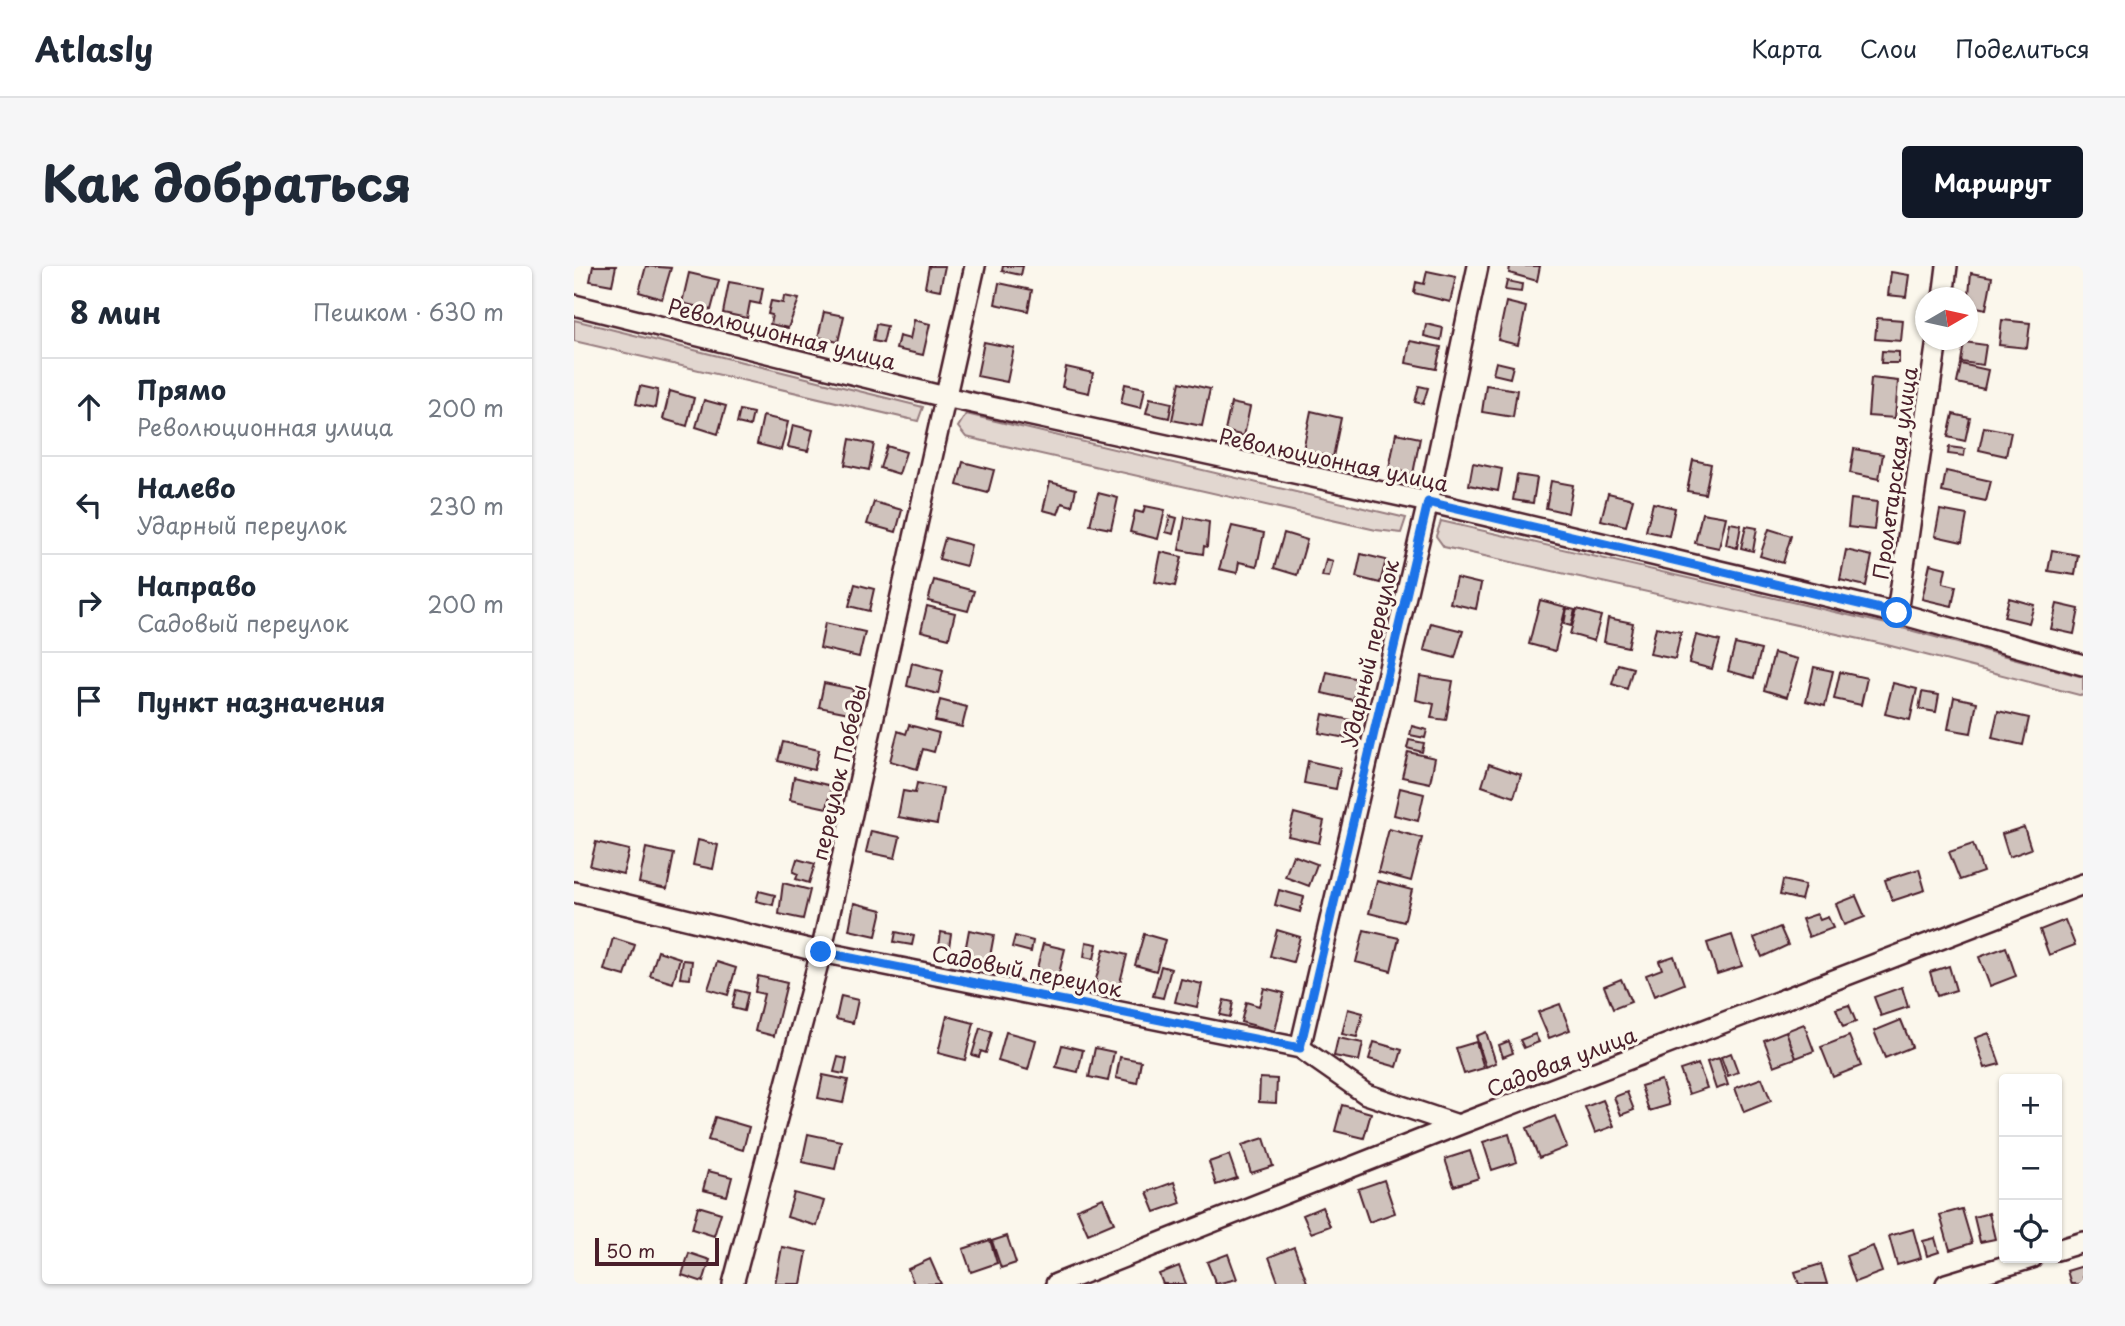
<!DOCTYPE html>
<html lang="ru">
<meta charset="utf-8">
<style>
:root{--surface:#fff;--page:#f6f6f7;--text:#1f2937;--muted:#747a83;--line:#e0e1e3;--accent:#111827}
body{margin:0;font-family:"Playpen Sans",sans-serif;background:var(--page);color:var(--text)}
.controls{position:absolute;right:21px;bottom:21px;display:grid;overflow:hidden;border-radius:7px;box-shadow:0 2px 5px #0004}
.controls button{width:63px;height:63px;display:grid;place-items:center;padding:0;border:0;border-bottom:2px solid var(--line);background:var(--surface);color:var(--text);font:35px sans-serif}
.compass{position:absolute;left:1341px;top:21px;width:63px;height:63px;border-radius:50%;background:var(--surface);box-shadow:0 2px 5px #0004;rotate:81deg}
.scale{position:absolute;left:21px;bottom:18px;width:124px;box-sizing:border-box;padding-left:7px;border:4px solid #4a1f2b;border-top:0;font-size:19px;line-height:24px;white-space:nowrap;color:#4a1f2b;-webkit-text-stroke:5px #fbf7ec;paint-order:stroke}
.stop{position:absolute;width:21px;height:21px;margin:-16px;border:5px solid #1a73e8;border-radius:50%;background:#fff}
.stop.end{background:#1a73e8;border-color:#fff;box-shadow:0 2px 7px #0008}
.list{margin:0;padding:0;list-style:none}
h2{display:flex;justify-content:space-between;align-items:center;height:91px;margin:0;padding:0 28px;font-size:30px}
h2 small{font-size:23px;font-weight:400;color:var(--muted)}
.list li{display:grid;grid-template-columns:46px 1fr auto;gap:21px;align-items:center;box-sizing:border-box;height:98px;padding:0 28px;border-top:2px solid var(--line)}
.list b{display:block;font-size:26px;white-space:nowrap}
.list p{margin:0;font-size:23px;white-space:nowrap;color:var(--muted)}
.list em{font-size:23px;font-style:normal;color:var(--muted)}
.icon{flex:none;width:38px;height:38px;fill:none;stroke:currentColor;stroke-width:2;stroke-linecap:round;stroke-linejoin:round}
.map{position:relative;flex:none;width:1509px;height:1018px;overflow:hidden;border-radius:7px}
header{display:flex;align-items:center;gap:42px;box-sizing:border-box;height:98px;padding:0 35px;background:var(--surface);border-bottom:2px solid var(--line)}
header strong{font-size:33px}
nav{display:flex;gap:38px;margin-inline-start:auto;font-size:24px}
.intro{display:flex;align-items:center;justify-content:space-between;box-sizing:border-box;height:168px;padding:0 42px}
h1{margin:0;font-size:49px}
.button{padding:18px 32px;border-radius:7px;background:var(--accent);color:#fff;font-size:24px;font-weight:700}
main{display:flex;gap:42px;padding:0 42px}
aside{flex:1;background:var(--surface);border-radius:7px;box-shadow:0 2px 5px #0004}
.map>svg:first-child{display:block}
</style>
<header>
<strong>Atlasly</strong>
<nav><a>Карта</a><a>Слои</a><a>Поделиться</a></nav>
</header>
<div class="intro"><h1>Как добраться</h1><a class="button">Маршрут</a></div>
<main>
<aside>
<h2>8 мин<small>Пешком · 630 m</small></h2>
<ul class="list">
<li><svg class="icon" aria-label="ahead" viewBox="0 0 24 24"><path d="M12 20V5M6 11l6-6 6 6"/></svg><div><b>Прямо</b><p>Революционная улица</p></div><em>200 m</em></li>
<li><svg class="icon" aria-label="left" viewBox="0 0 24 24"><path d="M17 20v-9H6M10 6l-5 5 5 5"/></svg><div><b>Налево</b><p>Ударный переулок</p></div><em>230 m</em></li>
<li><svg class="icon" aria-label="right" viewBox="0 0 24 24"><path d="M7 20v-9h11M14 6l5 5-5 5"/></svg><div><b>Направо</b><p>Садовый переулок</p></div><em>200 m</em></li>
<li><svg class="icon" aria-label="arrive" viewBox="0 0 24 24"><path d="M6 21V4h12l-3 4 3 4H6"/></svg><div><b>Пункт назначения</b></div></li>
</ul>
</aside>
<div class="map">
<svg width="1509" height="1018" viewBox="0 0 1509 1018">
<rect width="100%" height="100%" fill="#fbf7ec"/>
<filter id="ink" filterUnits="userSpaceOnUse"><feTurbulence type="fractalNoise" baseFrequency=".0143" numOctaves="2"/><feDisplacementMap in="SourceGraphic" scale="14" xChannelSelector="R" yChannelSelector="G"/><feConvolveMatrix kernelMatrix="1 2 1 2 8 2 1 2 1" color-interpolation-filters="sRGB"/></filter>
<g filter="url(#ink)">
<!-- green -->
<path fill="#e2d7d0" stroke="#967b7e" stroke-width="2" d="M0,54L349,141L344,155L0,75Z
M392,148L832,252L827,267L802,264L392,171L384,161Z
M867,255L1317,359L1509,411V430L1313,379L870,281L862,270Z"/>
<!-- building -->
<path fill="#cfc2bc" stroke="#4a1f2b" stroke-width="2" d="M19,0H42L38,19L16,15Z
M72,0L97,2L88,33L65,26Z
M355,0H371L366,24L351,21Z
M429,0H449L447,9L428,5Z
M936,0H966L963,15L935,7Z
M853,5L882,11L876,36L840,27L842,16L850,18Z
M1317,6L1335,9L1332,31L1314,29Z
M115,7L145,14L137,44L108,37Z
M1397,7L1418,11L1412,43L1394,39Z
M933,15L948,18L947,26L931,24Z
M155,16L189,22L186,38L176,36L173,52L149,47Z
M425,17L458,24L454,45L421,38Z
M210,30L225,33L214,62L196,58L198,49L194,48L197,35L209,37Z
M932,36L952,41L944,79L924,74Z
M250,46L270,50L264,76L244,71Z
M1303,52L1329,54L1327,75L1301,73Z
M340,54L356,58L349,89L322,83L325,70L336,73Z
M1428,54L1456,57L1453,82L1425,79Z
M302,58L313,60L309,77L299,75Z
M852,58L869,62L867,74L850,70Z
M836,75L867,81L862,103L832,97Z
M410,76L440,82L433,116L403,110Z
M1390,76L1412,79L1409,99L1387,96Z
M1308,85L1325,86V97H1307Z
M922,96L939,100L936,112L919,108Z
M1387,98L1414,104L1410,123L1383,117Z
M492,101L519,107L515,127L488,121Z
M1297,112L1324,115L1321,152L1294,150Z
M606,116L636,123L628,160L598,154Z
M551,118L571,122L567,142L547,137Z
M912,119L943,124L939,151L908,146Z
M66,120L84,124L81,142L62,138Z
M845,120L854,122L849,138L841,136Z
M96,125L120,132L113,160L89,153Z
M576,132L598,137L595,152L572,147Z
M130,134L152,140L144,168L122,161Z
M657,137L676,141L670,170L651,165Z
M166,144L179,147L176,160L163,157Z
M737,145L767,152L759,191L729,184Z
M1379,148L1396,152L1391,175L1374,171Z
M189,150L214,156L207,184L183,178Z
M219,159L239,164L234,185L214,181Z
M1410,161L1437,166L1432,190L1405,184Z
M822,167L846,172L839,208L815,203Z
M276,173L300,178L295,204L271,199Z
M313,180L332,186L325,208L306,202Z
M1375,181L1391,183L1390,190L1374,188Z
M1280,183L1309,188L1305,213L1276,207Z
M1119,194L1137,198L1131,228L1113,225Z
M389,196L420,204L414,227L383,219Z
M899,197L928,203L924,225L895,219Z
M1372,205L1417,215L1412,235L1368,226Z
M943,209L963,212L959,237L939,234Z
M977,215L999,219L994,247L972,242Z
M476,216L502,223L498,240L488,237L484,248L469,244Z
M524,227L544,232L537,263L516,259Z
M1034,227L1059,233L1052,260L1027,254Z
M1277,233L1303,236L1300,264L1274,261Z
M300,236L328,244L322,266L293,258Z
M1079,237L1101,242L1095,270L1072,265Z
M571,240L591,244L584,273L556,266L561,245L569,247Z
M1366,244L1393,249L1388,276L1361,270Z
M1128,247L1152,251L1145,282L1121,277Z
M596,250L603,252L599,268L592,266Z
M611,251L635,256L633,281L630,280L629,288L605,284Z
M1156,257L1167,259L1163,282L1152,279Z
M658,260L690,267L683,300L665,296L663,307L645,303Z
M1172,260L1183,262L1179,285L1167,282Z
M1195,263L1217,270L1209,297L1186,290Z
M710,267L733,274L723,309L700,302Z
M371,272L397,279L392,300L365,293Z
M1272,284L1298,290L1292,320L1266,314Z
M1478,284L1504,289L1501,309L1474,305Z
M587,286L608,291L601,320L581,316Z
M787,288L812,294L806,317L782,311Z
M752,293L759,295L755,311L748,310Z
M1356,298L1372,302L1369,317L1382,320L1378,340L1348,333Z
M882,312L907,318L902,343L876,337Z
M360,314L400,325L394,345L354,335Z
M281,318L300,323L295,345L275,340Z
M1435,332L1460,339L1455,357L1430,351Z
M966,334L992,341L981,385L955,378Z
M1483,338L1505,343L1500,368L1477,363Z
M353,340L381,347L375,372L347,365Z
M993,342L1001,344L997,360L990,358Z
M1003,343L1027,350L1020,375L996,368Z
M1034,352L1059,357L1054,381L1030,376Z
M251,357L291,366L285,391L246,382Z
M857,357L889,365L881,392L850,384Z
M1082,361L1107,366L1101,393L1076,388Z
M1122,369L1146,375L1138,403L1115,397Z
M1161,378L1187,384L1180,412L1154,405Z
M1200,387L1224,393L1213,431L1190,424Z
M338,397L369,405L364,428L333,420Z
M1044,398L1059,402L1053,423L1038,418Z
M1240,401L1259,405L1251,440L1232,435Z
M753,406L784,413L779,434L748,427Z
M1266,406L1293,412L1287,439L1260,433Z
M846,410L879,415L872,454L857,452L860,438L842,434Z
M250,417L279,423L275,447L245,441Z
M1319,417L1343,423L1336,454L1311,448Z
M1348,426L1365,429L1362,446L1345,443Z
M1380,431L1403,436L1397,467L1374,463Z
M366,434L393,441L388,461L361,455Z
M1424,445L1455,452L1449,479L1418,472Z
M749,448L776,454L772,472L745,467Z
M335,459L365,467L360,486L349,483L343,503L316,495L324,465L332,468Z
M838,460L853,464L851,472L836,469Z
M835,474L850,477L848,486L833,482Z
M209,476L245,484L240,504L204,495Z
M834,486L861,492L856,517L828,511Z
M734,495L766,502L762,523L730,517Z
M915,498L947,509L940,531L908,520Z
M220,511L258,520L253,542L216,534Z
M343,517L369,522L363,558L324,551L329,525L341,527Z
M826,522L850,528L844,555L820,549Z
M720,547L750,555L745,577L714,570Z
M1450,561L1457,583L1435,591L1428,568Z
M815,563L848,572L837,615L804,606Z
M297,565L326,571L321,592L292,586Z
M124,574L144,579L139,603L119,599Z
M22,576L55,584L49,608L16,600Z
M1399,578L1409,606L1386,614L1375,586Z
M72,582L100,588L93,623L65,617Z
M719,589L743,598L735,620L711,611Z
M223,593L241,598L235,617L222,613L224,608L219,606Z
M1345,603L1351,624L1318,635L1311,614Z
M1209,614L1231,619L1227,634L1206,629Z
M803,615L838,624L830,656L795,647Z
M209,617L236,624L229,653L205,648Z
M705,624L730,631L726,646L701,639Z
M185,625L201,629L199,639L182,635Z
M1282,630L1291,651L1270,659L1262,638Z
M280,637L308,644L302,670L275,664Z
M1243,648L1246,654L1254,651L1259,662L1235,671L1228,653Z
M1491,654L1501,679L1475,689L1466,664Z
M1206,661L1214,679L1188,691L1180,672Z
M395,664L420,669L415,696L390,691Z
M703,664L726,671L719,696L696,690Z
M790,664L825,672L817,705L782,696Z
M322,666L340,670L338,679L320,676Z
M367,666L377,668L375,681L365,680Z
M570,668L591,674L582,705L561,699Z
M1158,669L1168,700L1143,708L1133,677Z
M441,670L459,675L457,686L438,681Z
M39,672L61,679L51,710L30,704Z
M512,676L523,678L520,693L510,691Z
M469,678L491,683L484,711L462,706Z
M1432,681L1442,710L1416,720L1405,691Z
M530,683L553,689L544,724L521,717Z
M84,685L106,692L99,717L76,710Z
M1100,690L1110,718L1080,730L1072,709L1088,703L1085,695Z
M109,694L118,695L116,713L106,712Z
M143,696L162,702L154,729L134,723Z
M587,700L597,703L589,732L579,730Z
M1375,700L1382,724L1363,730L1356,706Z
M184,710L213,717L200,770L181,765L190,728L181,726Z
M607,713L628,718L623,741L601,736Z
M1047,713L1057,736L1039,743L1030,720Z
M1328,721L1334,741L1307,750L1300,731Z
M690,722L710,727L701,765L667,756L672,736L685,740Z
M162,724L174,727L170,745L158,742Z
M267,730L284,734L279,757L262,753Z
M650,734L659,736L656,751L646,749Z
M986,738L996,764L975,772L964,746Z
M1275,739L1282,756L1269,761L1262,743Z
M774,743L789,747L783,771L768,768Z
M373,750L400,757L391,794L364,787Z
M1327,754L1338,781L1311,792L1300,765Z
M1230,758L1240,785L1222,792L1212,765Z
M406,762L418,766L412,787L407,785L405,791L398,789Z
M1212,765L1222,792L1200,800L1190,774Z
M432,766L462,774L454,804L424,795Z
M912,766L922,797L912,801L902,770Z
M1415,767L1426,798L1411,802L1401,772Z
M961,768L965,776L950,782L946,774Z
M1275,770L1287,800L1259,811L1247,781Z
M764,772L789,777L785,795L760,790Z
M935,775L939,787L929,791L925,779Z
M800,776L828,784L823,801L795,793Z
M902,776L910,802L890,808L882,782Z
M488,779L509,784L504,806L482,801Z
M521,782L540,786L534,815L515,811Z
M1157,787L1164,806L1154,810L1147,791Z
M264,791L273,793L270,808L260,806Z
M546,791L567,795L563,817L542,812Z
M1145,792L1154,819L1142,823L1133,796Z
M1124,798L1133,822L1115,828L1106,804Z
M249,809L274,814L269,837L244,832Z
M686,812L703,813L702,837L685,836Z
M1188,812L1197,835L1170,846L1161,822Z
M1087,814L1095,839L1075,845L1067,820Z
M1053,826L1060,844L1047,849L1040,831Z
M1029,834L1040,860L1021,867L1011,841Z
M768,839L797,847L790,872L761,865Z
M981,850L993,881L965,892L953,862Z
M141,851L175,861L169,884L134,874Z
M234,868L267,875L261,903L228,896Z
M935,868L943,896L918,904L909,876Z
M690,872L699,900L677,907L668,879Z
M896,885L905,912L880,920L871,893Z
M655,889L663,912L642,919L635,896Z
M134,905L158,911L153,930L129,924Z
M810,914L821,947L795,956L784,923Z
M600,916L607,937L581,946L573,926Z
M220,927L250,935L243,960L213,951Z
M529,932L540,957L514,968L503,943Z
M124,940L147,947L140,970L118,963Z
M748,941L756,960L737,967L729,949Z
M1388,943L1398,977L1376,984L1366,949Z
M1415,947L1421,973L1406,976L1400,951Z
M1339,963L1347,992L1323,999L1315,970Z
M433,970L442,997L427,1002L418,975Z
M1361,972L1365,986L1353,990L1349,975Z
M416,974L423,997L397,1006L389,983Z
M1299,980L1308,1006L1281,1016L1272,990Z
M208,981L233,986L227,1018H201Z
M720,981L733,1016L705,1018L695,991Z
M115,987L136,994L129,1016L108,1009Z
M654,988L663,1013L642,1018L633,996Z
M356,993L367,1018H340L334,1003Z
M1247,998L1253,1018H1225L1221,1006Z
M605,1000L612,1018H589L585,1008Z
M1509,1000V1018H1497L1493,1005Z"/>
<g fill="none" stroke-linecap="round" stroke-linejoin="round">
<!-- minor casing -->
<g stroke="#4a1f2b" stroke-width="24">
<path id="minor" d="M1369,32L1373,0
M0,39L371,131L854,236L1323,347L1509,399
M1323,347L1363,74
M0,626L247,686L726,782L792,828L884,859
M726,782L854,236L904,0
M1483,984L1509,976
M159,1018L247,686L401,0
M482,1018L884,859L1509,618
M1372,1018L1458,992"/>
</g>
<!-- minor -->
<use href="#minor" stroke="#fbf7ec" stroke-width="19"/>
</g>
</g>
<g fill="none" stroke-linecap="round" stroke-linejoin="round" filter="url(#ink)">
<!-- route -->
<path stroke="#1a73e8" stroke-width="9" d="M247,686L726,782L854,236L1323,347"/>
</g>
<g text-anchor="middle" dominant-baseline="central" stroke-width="6" stroke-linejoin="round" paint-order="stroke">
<!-- street labels -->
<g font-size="21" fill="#4a1f2b" stroke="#fbf7ec">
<text transform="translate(208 67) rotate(14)">Революционная улица</text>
<text transform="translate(760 193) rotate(12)">Революционная улица</text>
<text transform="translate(1320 207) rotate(-82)">Пролетарская улица</text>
<text transform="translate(795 387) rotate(-77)">Ударный переулок</text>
<text transform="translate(264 506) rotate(-77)">переулок Победы</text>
<text transform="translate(453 704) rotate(11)">Садовый переулок</text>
<text transform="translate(987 795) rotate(-21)">Садовая улица</text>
</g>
</g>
</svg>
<div class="controls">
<button>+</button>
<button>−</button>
<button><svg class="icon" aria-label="locate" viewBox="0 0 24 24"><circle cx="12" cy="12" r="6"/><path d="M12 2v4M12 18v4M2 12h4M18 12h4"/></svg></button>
</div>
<svg class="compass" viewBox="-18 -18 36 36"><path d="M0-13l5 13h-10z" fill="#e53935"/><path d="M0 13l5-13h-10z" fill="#747a83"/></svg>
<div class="scale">50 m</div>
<div class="stop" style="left:1323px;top:347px"></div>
<div class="stop end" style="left:247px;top:686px"></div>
</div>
</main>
